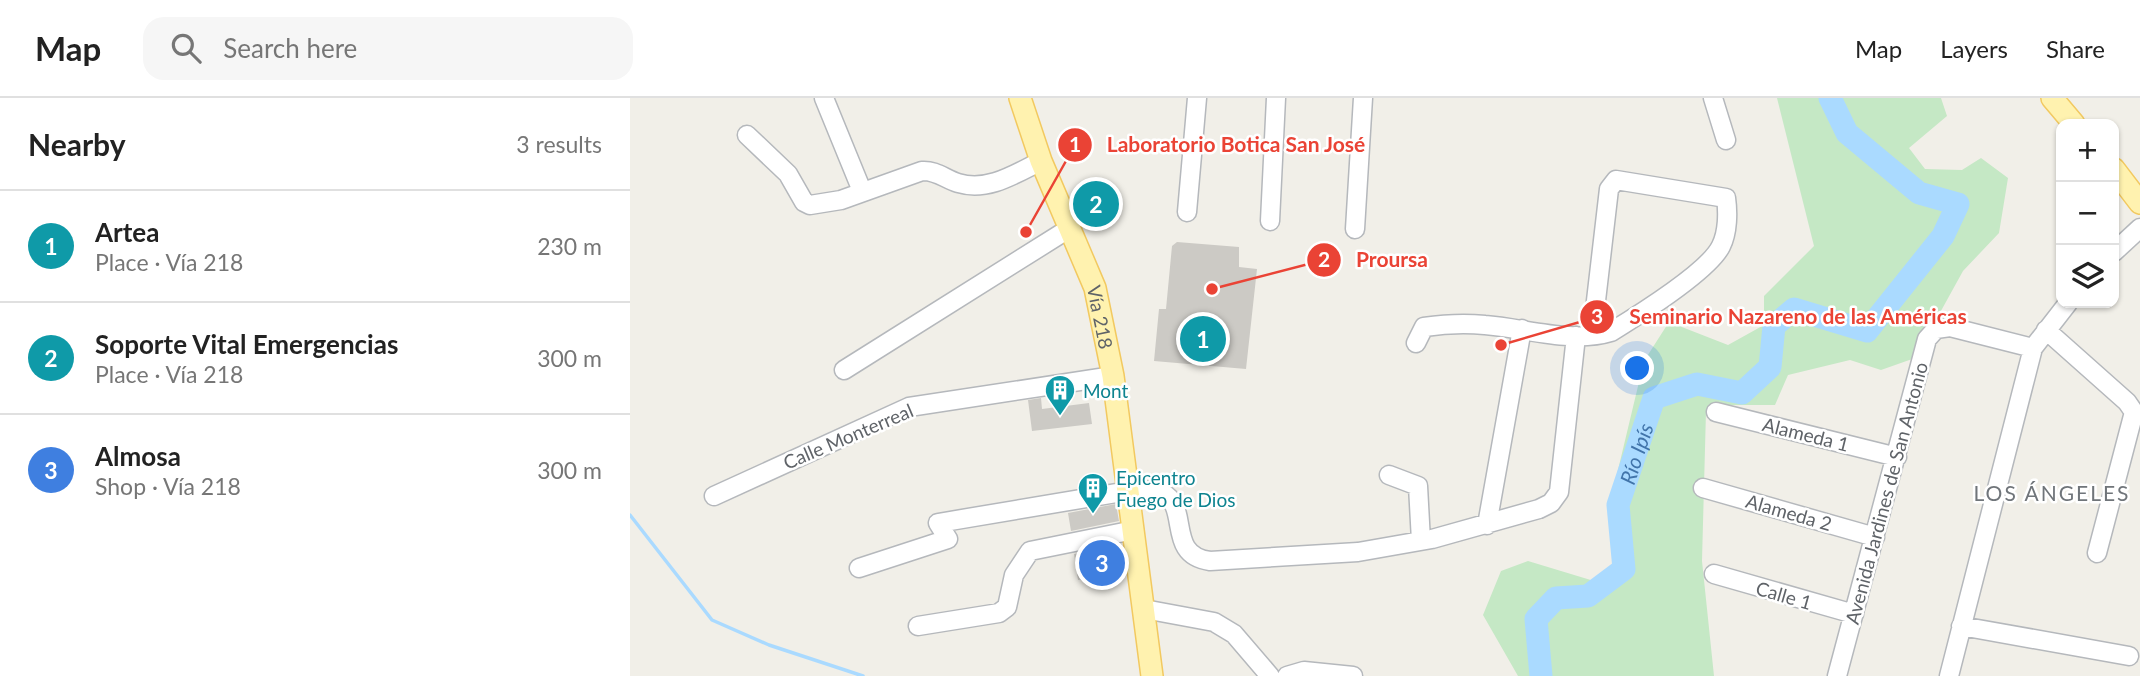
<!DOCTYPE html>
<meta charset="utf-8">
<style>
:root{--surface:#fff;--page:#f6f6f6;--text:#222;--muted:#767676;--line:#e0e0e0;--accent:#ea580c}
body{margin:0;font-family:Lato,sans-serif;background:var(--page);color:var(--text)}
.controls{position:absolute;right:21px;top:21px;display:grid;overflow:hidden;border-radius:14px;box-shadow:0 2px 5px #0004}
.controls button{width:63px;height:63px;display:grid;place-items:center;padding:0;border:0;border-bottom:2px solid var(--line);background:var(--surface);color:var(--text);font:35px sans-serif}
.you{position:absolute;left:1008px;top:271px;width:24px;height:24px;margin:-18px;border:5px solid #fff;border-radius:50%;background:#1a73e8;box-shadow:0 0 0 10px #1a73e833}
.badge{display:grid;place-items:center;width:46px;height:46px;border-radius:50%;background:var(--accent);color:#fff;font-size:23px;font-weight:700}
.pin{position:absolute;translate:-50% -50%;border:4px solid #fff;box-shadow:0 2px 7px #0006}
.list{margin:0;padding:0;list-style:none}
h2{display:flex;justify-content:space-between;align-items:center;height:91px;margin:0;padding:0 28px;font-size:30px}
h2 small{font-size:23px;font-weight:400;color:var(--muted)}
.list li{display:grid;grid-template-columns:46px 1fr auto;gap:21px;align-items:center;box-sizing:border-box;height:112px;padding:0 28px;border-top:2px solid var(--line)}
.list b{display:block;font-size:26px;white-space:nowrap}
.list p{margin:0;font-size:23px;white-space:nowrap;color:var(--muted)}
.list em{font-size:23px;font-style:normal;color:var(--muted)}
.icon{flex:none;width:38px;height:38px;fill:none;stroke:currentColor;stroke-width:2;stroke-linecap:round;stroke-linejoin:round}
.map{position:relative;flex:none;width:1510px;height:578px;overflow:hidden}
header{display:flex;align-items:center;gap:42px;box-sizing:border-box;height:98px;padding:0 35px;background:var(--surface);border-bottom:2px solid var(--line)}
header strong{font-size:33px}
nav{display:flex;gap:38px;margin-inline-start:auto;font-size:24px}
.search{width:490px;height:63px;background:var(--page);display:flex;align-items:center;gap:18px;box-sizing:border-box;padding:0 24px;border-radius:21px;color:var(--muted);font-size:26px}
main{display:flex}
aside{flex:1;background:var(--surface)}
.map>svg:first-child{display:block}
</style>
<header>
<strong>Map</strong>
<div class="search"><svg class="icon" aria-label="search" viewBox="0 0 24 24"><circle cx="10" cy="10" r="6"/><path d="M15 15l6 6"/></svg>Search here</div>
<nav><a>Map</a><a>Layers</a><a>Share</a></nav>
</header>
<main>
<aside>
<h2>Nearby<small>3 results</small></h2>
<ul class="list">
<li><span class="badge" style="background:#0f9aa8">1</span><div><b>Artea</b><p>Place · Vía 218</p></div><em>230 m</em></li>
<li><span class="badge" style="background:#0f9aa8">2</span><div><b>Soporte Vital Emergencias</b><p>Place · Vía 218</p></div><em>300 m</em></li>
<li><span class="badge" style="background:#3f7fe0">3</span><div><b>Almosa</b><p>Shop · Vía 218</p></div><em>300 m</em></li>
</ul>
</aside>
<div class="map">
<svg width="1510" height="578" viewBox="0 0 1510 578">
<rect width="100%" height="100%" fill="#f1efe8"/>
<!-- green -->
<path fill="#c5e8c5" d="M1147,0H1311L1317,18L1279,50L1295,71L1332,72L1351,60L1378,80L1369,135L1333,173L1285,260L1251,272L1220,262L1158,277L1145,307H1095L1076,313L1072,463L1084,578H888L853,517L871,473L898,463L964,483L986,471L982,397L1014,263L1039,224L1098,247L1134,227V198L1184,148Z"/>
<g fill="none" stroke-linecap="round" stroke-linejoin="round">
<!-- stream -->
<path stroke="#aadaff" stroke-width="3.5" d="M0,417L82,522L139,547L233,578"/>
<!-- river -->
<path stroke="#aadaff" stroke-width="23" id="s1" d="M911,578L906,521L926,500L958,498L994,471L988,407L1024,300L1067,286L1112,295L1140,269L1144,228L1164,211L1237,233L1313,138L1328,106L1289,95L1217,35L1200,0"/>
</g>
<!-- building -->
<path fill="#cccac5" d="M477,90L485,108L456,122L448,103Z
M547,144L609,149V169L627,171L616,271L524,263L529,211H536L542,148Z
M411,300L412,311L459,305L462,326L402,333L398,302Z
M486,406L489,423L441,433L438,415Z
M492,446L495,475L448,482L444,456Z"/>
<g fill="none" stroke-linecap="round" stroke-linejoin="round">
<!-- minor casing -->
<g stroke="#b5b8bc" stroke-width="21">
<path id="minor" d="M194,0L232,93
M1083,0L1096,42
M117,37L158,76L174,104L180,107L211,102L292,73C306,72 315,81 328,85C358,94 385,76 411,63
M557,114L567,0
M640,123L646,0
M725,131L733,0
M1484,154L1510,130
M1416,232L1497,304L1504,314L1467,455
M786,245L794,229C814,226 835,225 855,227C895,230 942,246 981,234C1007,218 1079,173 1091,148C1098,134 1098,114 1096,100L986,82L979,91L962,237
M214,272L440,130
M1086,314L1267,359
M759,377L788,388L791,443
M1073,390L1245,439
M84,398L279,309L483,278
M857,427L892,231
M229,470L318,441L308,425L498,393C508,393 523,391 532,395C561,408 535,457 580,463L728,454L802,441L909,411L921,405L929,394L946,238
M1084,476L1224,516
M514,511L584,524L604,536L640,578
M288,528L369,515L377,509L384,477L400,453L504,432
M1331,528L1499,558
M657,578L674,573L723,578
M1207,578L1297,241L1306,231L1320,229L1403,250
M1319,578L1403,250L1438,205"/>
</g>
<!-- major casing -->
<g stroke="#f2c960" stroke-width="24">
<g id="major">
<path id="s2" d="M390,0L411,63L465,190L483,278L522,578"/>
<path d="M1422,0L1444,26"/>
<path d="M1484,71L1510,105"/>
</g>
</g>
<!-- minor -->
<use href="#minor" stroke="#fff" stroke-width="18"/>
<!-- major -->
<use href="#major" stroke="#fff2af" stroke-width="21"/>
</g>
<!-- icons -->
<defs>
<g id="building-pin" transform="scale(1.575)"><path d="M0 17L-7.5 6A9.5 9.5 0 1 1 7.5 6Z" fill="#0f9aa8" stroke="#fff"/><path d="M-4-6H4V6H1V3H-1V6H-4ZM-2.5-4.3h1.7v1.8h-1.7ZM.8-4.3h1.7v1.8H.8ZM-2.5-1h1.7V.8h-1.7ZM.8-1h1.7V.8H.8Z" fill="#fff"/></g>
</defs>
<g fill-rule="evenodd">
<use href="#building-pin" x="430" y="292"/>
<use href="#building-pin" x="463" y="390"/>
</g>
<g text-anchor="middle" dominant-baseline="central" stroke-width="5" stroke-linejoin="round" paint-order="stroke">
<!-- street labels -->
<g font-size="19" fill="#5f6368" stroke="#fff">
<text stroke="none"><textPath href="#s2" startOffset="234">Vía 218</textPath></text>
<text transform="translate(1176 336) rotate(14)">Alameda 1</text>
<text transform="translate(218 338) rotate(-23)">Calle Monterreal</text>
<text transform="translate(1256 395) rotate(-75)">Avenida Jardines de San Antonio</text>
<text transform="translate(1159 414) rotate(16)">Alameda 2</text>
<text transform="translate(1154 497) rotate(16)">Calle 1</text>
</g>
<!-- culture labels -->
<g font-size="19" fill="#0d838f" stroke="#fff" text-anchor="start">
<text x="453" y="292">Mont</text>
<text x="486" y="379">Epicentro<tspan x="486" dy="22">Fuego de Dios</tspan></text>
</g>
<!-- water labels -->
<g font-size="21" font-style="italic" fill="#4174aa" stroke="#fff">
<text stroke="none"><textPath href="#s1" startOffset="282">Río Ipís</textPath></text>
</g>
<!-- neighbourhood labels -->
<g font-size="21" letter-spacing="2" fill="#70757a" stroke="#fff">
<text x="1422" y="394">LOS ÁNGELES</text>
</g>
</g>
<!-- callouts -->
<path fill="none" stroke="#ea4335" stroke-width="2.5" d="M396 134L445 47M582 191L694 162M871 247L967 219"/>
<g fill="#ea4335" stroke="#fff" stroke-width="2.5">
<circle cx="396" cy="134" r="7"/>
<circle cx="582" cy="191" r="7"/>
<circle cx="871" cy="247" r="7"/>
<circle cx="445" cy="47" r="18"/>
<circle cx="694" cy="162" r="18"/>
<circle cx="967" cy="219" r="18"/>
</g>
<g font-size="21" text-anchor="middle" font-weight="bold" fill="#fff">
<text x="445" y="54">1</text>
<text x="694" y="169">2</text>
<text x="967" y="226">3</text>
</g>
<g font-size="21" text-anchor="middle" font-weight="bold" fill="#ea4335" stroke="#fff" stroke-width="5" stroke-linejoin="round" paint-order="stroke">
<text x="606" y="54">Laboratorio Botica San José</text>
<text x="762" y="169">Proursa</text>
<text x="1168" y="226">Seminario Nazareno de las Américas</text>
</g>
</svg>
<div class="controls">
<button>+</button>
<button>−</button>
<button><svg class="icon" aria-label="layers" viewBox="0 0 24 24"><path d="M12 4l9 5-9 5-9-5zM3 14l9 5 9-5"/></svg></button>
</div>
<div class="you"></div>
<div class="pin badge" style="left:573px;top:241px;background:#0f9aa8">1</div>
<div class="pin badge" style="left:466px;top:106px;background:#0f9aa8">2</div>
<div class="pin badge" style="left:472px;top:465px;background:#3f7fe0">3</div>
</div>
</main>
